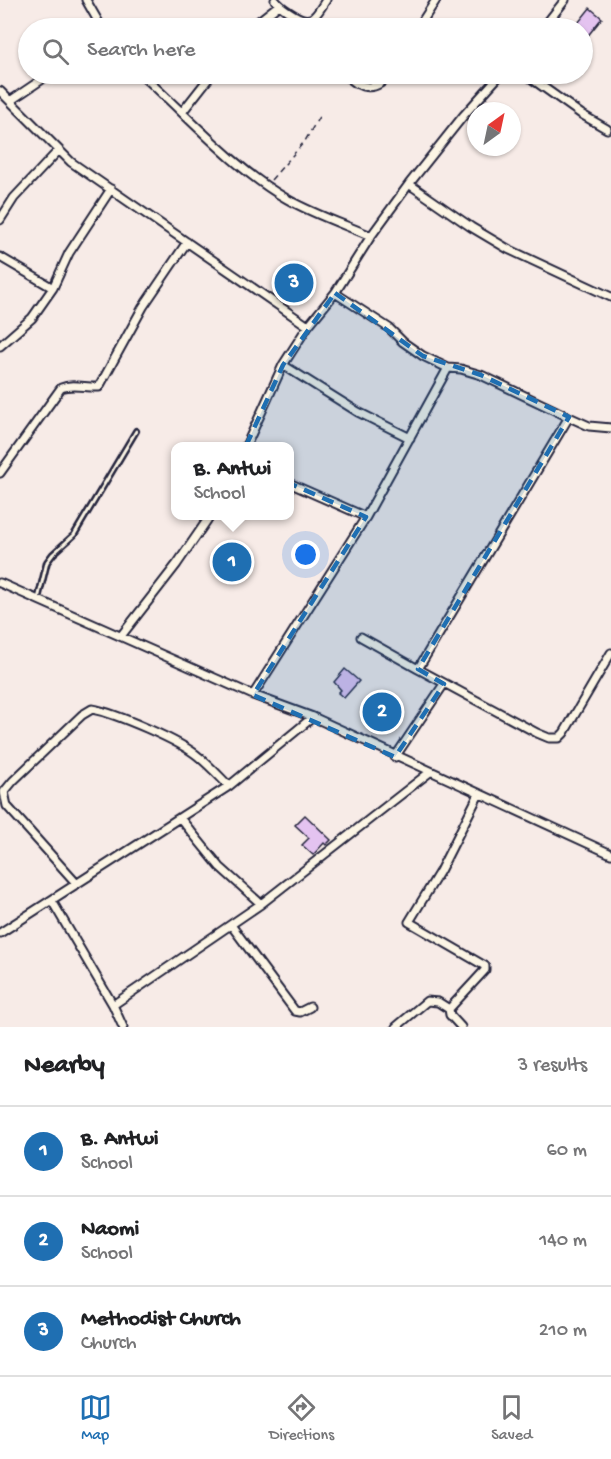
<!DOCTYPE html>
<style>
:root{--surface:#fff;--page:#f6f6f6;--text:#202124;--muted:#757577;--line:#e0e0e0;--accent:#1f6fb2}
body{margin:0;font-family:"Gochi Hand",sans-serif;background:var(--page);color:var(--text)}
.compass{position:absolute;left:467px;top:102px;width:54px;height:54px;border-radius:50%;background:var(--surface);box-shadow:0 2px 4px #0004;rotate:33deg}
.you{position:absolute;left:306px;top:555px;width:21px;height:21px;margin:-15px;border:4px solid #fff;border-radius:50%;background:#1a73e8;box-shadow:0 0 0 9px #1a73e833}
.badge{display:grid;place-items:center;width:39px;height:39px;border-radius:50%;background:var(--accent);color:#fff;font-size:20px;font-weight:700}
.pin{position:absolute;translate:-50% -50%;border:3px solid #fff;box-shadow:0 2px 6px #0006}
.popup{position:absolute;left:171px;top:442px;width:123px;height:78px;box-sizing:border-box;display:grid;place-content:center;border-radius:12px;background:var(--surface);filter:drop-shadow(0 2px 4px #0005);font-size:20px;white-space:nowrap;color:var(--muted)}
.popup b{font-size:22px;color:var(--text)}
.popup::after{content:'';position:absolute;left:50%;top:100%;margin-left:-12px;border:12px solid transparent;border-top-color:var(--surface)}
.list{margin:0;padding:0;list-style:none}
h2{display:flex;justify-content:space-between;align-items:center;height:78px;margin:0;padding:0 24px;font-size:26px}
h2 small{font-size:20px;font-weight:400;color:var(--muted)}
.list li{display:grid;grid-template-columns:39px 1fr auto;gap:18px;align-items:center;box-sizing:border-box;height:90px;padding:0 24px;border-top:2px solid var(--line)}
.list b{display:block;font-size:22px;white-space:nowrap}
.list p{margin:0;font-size:20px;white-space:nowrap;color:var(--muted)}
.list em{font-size:20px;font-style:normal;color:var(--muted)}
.icon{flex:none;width:33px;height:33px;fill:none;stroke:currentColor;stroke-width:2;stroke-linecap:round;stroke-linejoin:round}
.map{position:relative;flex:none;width:611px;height:1027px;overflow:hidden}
.search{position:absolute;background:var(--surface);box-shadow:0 2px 4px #0004;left:18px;right:18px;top:18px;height:66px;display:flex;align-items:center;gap:15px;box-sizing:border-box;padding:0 21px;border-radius:33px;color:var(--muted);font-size:22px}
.sheet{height:348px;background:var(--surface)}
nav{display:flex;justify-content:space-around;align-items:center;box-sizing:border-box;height:84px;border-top:2px solid var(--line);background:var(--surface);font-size:16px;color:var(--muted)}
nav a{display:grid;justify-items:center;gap:3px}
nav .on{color:var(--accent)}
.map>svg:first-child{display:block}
</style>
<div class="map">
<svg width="611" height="1027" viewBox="0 0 611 1027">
<rect width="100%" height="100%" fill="#f7ebe7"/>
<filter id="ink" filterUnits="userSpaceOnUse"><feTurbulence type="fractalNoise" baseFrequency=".0167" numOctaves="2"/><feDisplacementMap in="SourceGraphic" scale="12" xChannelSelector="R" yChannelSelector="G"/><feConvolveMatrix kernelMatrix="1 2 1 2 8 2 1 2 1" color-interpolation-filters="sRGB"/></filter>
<g filter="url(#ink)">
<!-- building -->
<path fill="#e4c3f0" stroke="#22223b" stroke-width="1.5" d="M590,8L602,18L582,43V28H574Z
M283,270L307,286L301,295L282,282L284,279L279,276Z
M233,548L248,559L232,580L217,570L222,563L218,560L222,553L227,555Z
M345,669L359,681L344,698L338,693L341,690L334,682Z
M382,701L394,712L384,722L373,711Z
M305,815L331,840L326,845L324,843L313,855L302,845L309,838L295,825Z"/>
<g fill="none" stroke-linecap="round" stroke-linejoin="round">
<!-- lane casing -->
<g stroke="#22223b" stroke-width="8">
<path id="lane" d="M38,599L47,562L53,554L74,535L136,431"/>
</g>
<!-- street casing -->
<g stroke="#22223b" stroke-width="11">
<path id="street" d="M86,0L102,28
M275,0C280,7 286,10 294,15C313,26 316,15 326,0
M250,28L279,5
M418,28L436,0
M543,28L565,0
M141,74C187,115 233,168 287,199C313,214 343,224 371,236
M346,74C359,90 377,92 389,74
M525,74L581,114L607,129
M0,91L71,162L308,326
M10,101L50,74
M183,111L212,74
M409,184L471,227L508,249L611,297
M0,220L14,198L59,150
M0,257L53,288
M335,293L389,328L403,342L423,356L448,368L461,369L481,375L569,417
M0,346L32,318L53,288L69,253L111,189
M283,365L358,412L410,438
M611,428L589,426L569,417L418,669L537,733L549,738H559L564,733L611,653
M246,446L283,365L308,326L335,293L371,236L409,184L464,115L501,74
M0,473L61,388C73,383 86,388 99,387L143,307L187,242
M289,483L366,517
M0,583L253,695L313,717L611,854
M121,636L177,564L210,516
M361,637L418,669
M253,695L366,517L448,368
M395,757L444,684
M180,818L220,867L261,904L430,772
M77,884L7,806L4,792L13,781L82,715L92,709C115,713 181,741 199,757C210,766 219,776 229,786
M52,901L113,1005L123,1027
M231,925L295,1011L300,1012L310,1007
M0,933L229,786L313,717
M113,1005L261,904
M396,1027L427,1001L438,1002L449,1009
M461,1027L450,1015L449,1009L485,970V966L409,922L440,871L479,794"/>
</g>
<!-- path -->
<path stroke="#22223b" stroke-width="1.5" stroke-dasharray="6 4.5" stroke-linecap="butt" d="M271,180L305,141L320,115"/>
<!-- lane -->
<use href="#lane" stroke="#fcf5e5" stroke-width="3"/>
<!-- street -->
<use href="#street" stroke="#fcf5e5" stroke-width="7"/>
</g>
</g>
<!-- marked area -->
<path fill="#1f6fb2" fill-opacity="0.2" stroke="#1f6fb2" stroke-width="4.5" stroke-dasharray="12 8" stroke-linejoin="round" d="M335,293L423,356L481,375L569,417L418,669L444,684L395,757L253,695L366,517L239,461L283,365Z"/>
</svg>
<svg class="compass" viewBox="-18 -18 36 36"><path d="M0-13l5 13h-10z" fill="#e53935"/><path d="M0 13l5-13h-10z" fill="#757577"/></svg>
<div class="you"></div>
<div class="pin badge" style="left:232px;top:562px">1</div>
<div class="popup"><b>B. Antwi</b>School</div>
<div class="pin badge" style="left:382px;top:712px">2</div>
<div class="pin badge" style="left:294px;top:283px">3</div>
<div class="search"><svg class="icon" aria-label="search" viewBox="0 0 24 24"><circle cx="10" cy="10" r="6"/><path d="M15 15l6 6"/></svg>Search here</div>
</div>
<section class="sheet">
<h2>Nearby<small>3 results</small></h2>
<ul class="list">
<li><span class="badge">1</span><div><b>B. Antwi</b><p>School</p></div><em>60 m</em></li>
<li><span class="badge">2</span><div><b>Naomi</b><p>School</p></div><em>140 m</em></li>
<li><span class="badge">3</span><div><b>Methodist Church</b><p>Church</p></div><em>210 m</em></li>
</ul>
</section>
<nav>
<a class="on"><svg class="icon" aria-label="map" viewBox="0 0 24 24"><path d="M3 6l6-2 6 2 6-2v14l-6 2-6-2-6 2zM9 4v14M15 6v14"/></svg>Map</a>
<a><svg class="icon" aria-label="directions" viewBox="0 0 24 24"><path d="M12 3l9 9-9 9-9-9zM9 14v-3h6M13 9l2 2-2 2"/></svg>Directions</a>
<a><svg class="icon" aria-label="saved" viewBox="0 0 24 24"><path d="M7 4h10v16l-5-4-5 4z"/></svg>Saved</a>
</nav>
